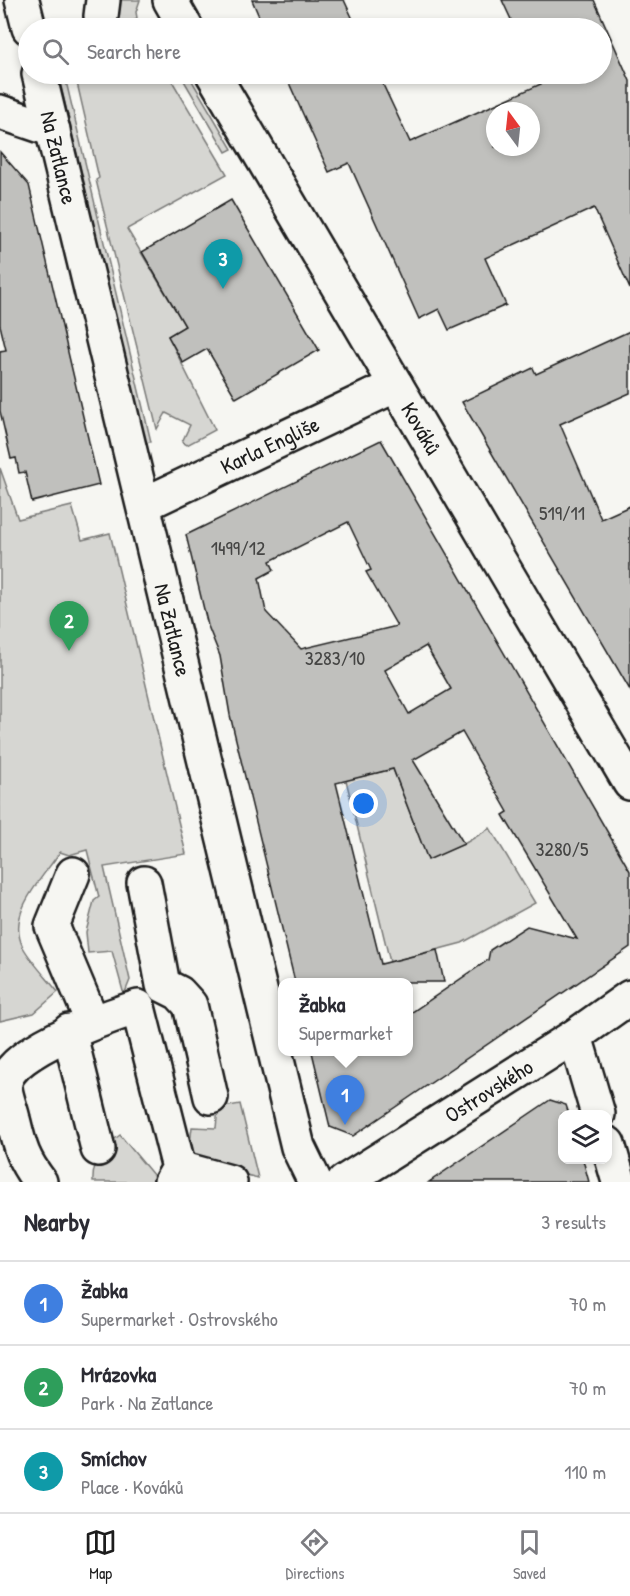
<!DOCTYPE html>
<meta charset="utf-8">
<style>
:root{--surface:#fff;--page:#f7f7f7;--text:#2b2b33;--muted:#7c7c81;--line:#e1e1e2;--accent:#1c1c1c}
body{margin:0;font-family:"Patrick Hand",sans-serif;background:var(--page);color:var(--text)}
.controls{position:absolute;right:18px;bottom:18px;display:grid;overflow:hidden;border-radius:12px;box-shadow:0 3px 9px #0003}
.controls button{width:54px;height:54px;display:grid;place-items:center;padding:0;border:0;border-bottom:2px solid var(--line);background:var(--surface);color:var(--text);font:30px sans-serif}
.compass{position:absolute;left:486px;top:102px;width:54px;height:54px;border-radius:50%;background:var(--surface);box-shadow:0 3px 9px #0003;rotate:345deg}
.you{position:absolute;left:364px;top:804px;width:21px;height:21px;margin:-15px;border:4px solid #fff;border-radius:50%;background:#1a73e8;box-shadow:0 0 0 9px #1a73e833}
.badge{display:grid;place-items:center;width:39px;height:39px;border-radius:50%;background:var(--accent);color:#fff;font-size:20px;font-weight:700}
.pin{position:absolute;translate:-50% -50px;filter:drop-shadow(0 2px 3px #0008)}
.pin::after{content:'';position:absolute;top:32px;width:21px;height:18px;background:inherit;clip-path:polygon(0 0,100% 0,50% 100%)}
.popup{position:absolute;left:278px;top:978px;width:135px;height:78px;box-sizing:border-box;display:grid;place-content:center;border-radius:12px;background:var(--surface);filter:drop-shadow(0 2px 4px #0005);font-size:20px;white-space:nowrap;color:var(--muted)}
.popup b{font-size:22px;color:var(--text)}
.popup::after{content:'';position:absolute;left:50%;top:100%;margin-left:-12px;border:12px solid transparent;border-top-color:var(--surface)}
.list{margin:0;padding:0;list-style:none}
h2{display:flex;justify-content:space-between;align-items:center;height:78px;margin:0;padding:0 24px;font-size:26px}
h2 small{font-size:20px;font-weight:400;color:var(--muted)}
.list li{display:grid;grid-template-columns:39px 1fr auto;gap:18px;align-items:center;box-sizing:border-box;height:84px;padding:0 24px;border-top:2px solid var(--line)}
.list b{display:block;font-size:22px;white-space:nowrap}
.list p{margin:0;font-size:20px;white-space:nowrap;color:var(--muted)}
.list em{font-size:20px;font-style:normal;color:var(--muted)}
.icon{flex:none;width:33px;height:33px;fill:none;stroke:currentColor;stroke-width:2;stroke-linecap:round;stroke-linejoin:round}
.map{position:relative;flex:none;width:630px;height:1182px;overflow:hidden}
.search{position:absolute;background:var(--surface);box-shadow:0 3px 9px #0003;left:18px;right:18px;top:18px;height:66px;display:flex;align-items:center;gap:15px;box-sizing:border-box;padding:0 21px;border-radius:33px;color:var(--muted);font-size:22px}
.sheet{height:330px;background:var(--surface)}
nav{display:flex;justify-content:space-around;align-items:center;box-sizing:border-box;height:84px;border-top:2px solid var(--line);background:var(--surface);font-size:16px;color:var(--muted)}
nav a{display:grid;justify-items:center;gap:3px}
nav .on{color:var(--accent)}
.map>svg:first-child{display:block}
</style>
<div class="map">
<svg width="630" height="1182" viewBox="0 0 630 1182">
<rect width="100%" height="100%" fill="#f6f6f2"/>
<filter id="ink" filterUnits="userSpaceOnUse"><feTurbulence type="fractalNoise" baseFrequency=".0167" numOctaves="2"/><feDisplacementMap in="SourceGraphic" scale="12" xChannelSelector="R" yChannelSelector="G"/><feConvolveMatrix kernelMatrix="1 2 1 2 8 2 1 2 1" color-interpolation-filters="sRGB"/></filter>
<g filter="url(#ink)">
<!-- green -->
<path fill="#d6d6d2" stroke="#797977" stroke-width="1.5" d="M118,0H140L136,12L137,18C129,27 115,28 103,28Z
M58,74H63L65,77L151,442L145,443Z
M75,74H168L227,174L127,229L185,326L168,336L215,430L187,445L182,442L190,425L166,413L157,429L96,180L99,178Z
M180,74H188L232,149L226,152Z
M0,468L18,519L72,506L82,540L110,533L186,854L104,867L130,980L124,995L112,951L88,953L86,932L94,901L99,897L87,850L69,855L60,852C42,879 6,913 23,947C32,963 47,978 58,992L34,1013L0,1021Z
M393,769L428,859L464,844L490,828L535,903L462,943L390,962L346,780Z
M240,1104L258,1178L188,1160L192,1127L216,1128L218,1108Z
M120,1135L154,1176V1182H93C92,1161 103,1147 120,1135Z"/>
<!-- building -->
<path fill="#c0c0bd" stroke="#1c1c1c" stroke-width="1.5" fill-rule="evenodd" d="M252,0H344L357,28H264Z
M502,0H594L630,81V289L594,208L485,258L506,305L449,330L439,309L419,319L349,163L329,172L285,74H378L410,142L541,84L536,74H602V28H515ZM495,111H531V147H495Z
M0,152L29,185L99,485L32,502L25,472L19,473L16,458L11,459L0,411V351L6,350L0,325Z
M231,200L319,350L236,398L207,349L183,363L168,336L185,326L142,252Z
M630,331V393L560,424L601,519L630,506V690L462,402L533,368L536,374Z
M381,440L630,871V947L353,1136L330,1127L312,1052H408V1015L488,960L490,950L527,926L577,939L503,815L508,812L462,732L413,760L464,844L428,860L393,769L336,783L381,964L437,950L444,982H295L230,715L220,656L208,626L186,535ZM348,522L371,570L366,572L397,626L301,649L266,612L259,578L274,570L270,561ZM426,646L451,689L409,714L385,670Z
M550,1100L566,1105L569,1114H562V1160H583L589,1182H429Z"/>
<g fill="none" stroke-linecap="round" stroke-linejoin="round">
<!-- minor casing -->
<g stroke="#1c1c1c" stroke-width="38">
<g id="minor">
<path d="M22,0L29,28"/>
<path d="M170,0L186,28"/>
<path d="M101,16L103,0"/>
<path id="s1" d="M39,74L298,1147L315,1182"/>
<path id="s2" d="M213,74L630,783"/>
<path d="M0,112L53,130"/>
<path id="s3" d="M145,504L396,385"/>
<path d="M73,874L52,926L92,1021"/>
<path d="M144,883L163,985L179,993L190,1005L211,1097"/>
<path d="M69,1031L98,1149"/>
<path d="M575,1036L598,1114"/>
<path d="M608,1144L619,1182"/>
<path d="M179,1168L230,1182"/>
<path d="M40,1182C22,1158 20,1148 13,1119C11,1109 4,1093 5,1083C9,1050 110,1016 138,1007L179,1168L171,1182"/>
<path id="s4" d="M344,1182L575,1036L630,997"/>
</g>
</g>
<!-- minor -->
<use href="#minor" stroke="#f6f6f2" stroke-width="33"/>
</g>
</g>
<g text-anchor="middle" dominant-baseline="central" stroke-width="4.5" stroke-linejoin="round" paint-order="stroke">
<!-- number labels -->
<g font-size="20" fill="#454544">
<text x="562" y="512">519/11</text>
<text x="238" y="547">1499/12</text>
<text x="335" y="657">3283/10</text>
<text x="562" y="848">3280/5</text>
</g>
<!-- street labels -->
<g font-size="22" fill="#1c1c1c" stroke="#f6f6f2">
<text stroke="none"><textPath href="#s1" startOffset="86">Na Zatlance</textPath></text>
<text stroke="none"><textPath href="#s2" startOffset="411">Kováků</textPath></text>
<text stroke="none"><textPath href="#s3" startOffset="138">Karla Engliše</textPath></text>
<text stroke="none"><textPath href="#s1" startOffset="572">Na Zatlance</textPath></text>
<text stroke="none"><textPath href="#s4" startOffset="171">Ostrovského</textPath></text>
</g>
</g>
</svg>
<div class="controls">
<button><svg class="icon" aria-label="layers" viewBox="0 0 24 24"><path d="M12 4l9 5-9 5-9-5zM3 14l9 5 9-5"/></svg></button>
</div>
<svg class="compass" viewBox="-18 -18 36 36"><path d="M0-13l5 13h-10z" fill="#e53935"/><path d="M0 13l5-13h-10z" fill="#7c7c81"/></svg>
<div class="you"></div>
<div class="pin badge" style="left:345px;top:1125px;background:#3f7fe0">1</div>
<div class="popup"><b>Žabka</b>Supermarket</div>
<div class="pin badge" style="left:69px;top:651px;background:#2e9e5b">2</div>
<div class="pin badge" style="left:223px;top:289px;background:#0f9aa8">3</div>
<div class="search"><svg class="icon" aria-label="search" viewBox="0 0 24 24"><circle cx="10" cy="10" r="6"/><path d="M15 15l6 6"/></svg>Search here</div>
</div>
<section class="sheet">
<h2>Nearby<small>3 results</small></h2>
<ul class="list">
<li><span class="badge" style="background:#3f7fe0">1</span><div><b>Žabka</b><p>Supermarket · Ostrovského</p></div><em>70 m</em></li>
<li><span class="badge" style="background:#2e9e5b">2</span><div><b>Mrázovka</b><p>Park · Na Zatlance</p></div><em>70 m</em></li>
<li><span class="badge" style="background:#0f9aa8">3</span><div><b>Smíchov</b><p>Place · Kováků</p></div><em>110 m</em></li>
</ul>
</section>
<nav>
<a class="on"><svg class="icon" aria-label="map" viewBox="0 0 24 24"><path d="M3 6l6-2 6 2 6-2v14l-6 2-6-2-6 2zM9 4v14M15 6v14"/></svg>Map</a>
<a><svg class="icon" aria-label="directions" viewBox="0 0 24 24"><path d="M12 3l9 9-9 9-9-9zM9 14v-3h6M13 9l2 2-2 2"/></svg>Directions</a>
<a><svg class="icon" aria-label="saved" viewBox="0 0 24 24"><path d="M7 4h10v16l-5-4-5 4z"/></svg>Saved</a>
</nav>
